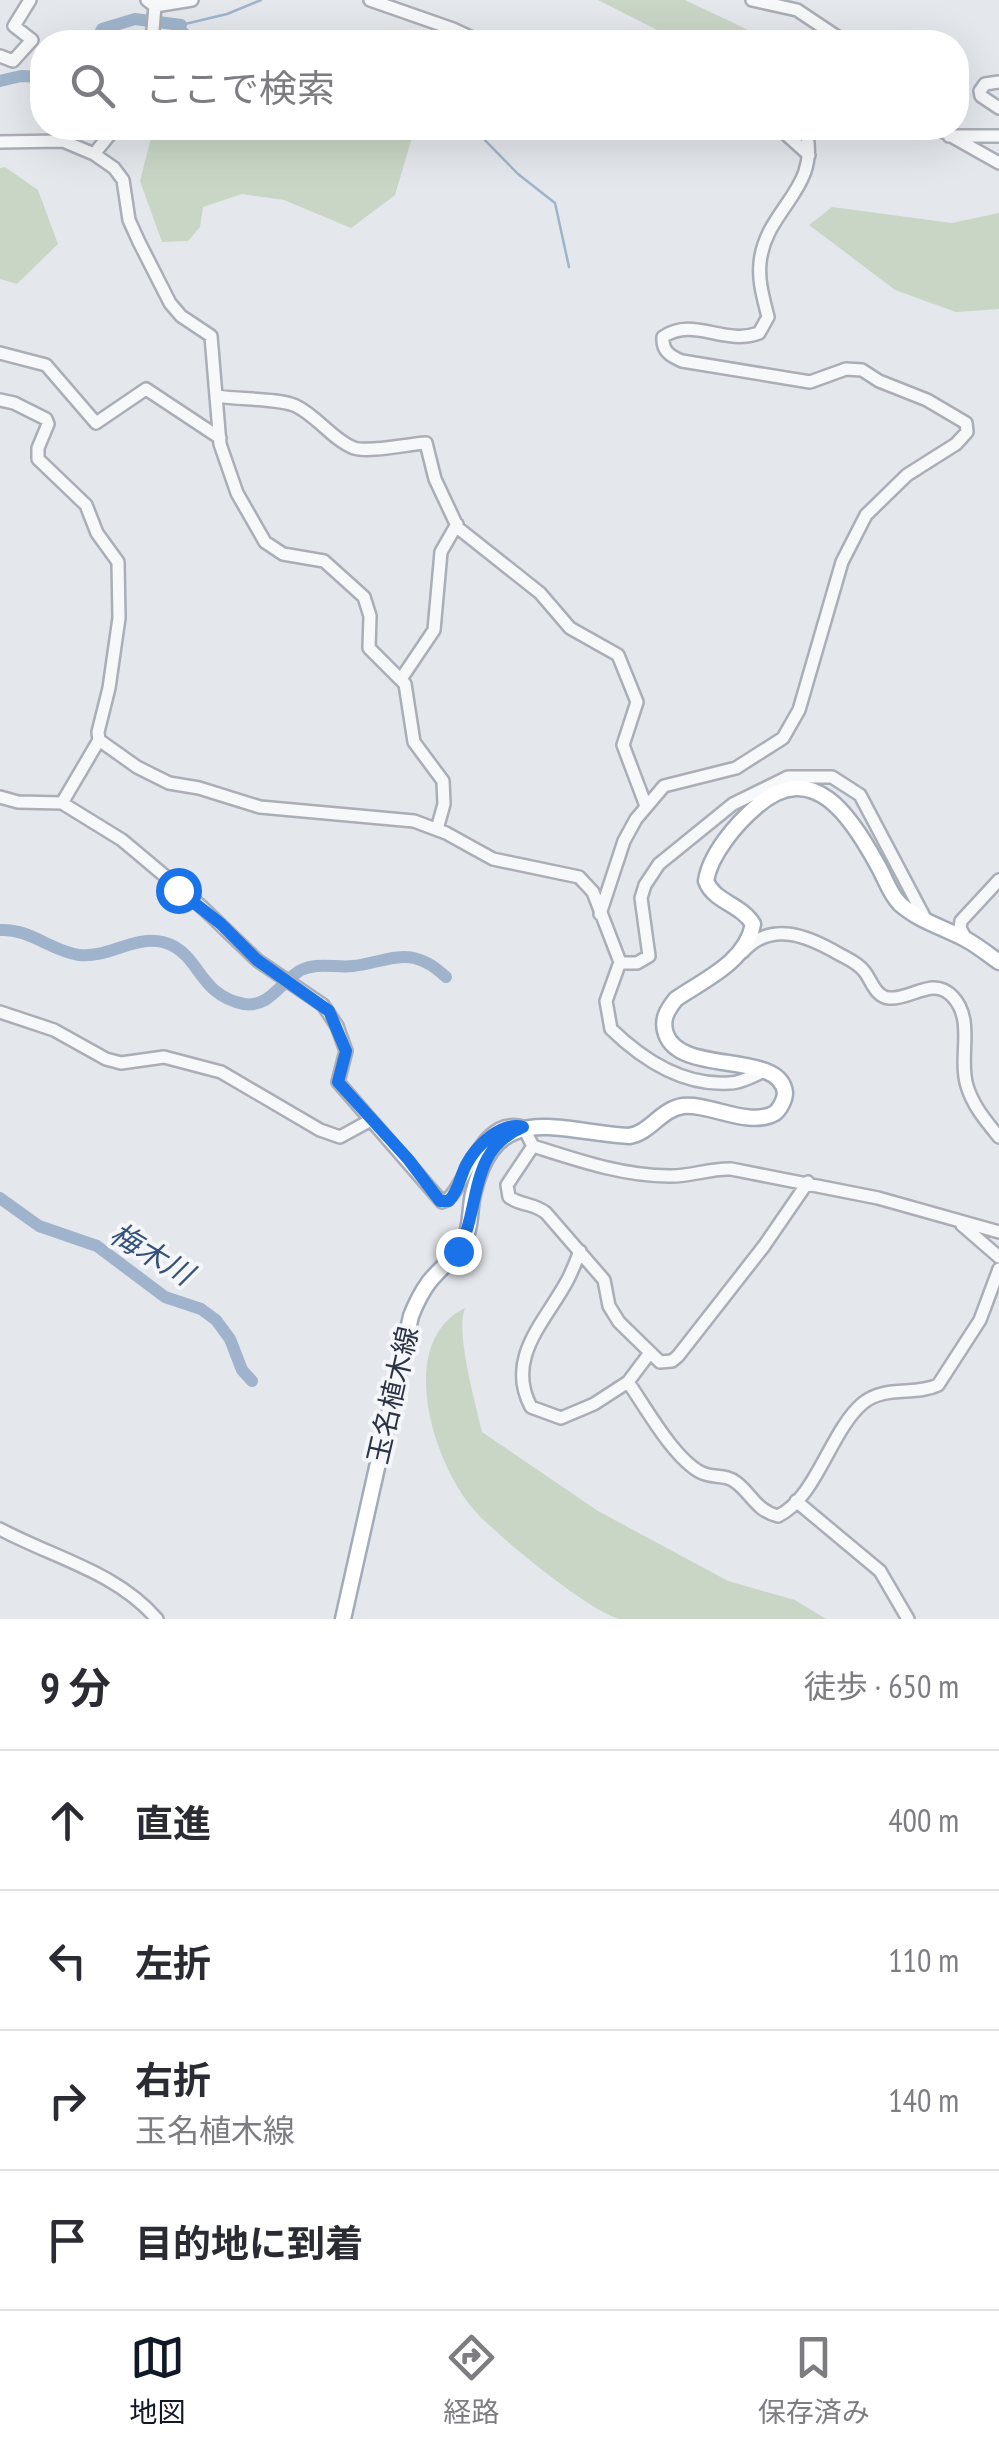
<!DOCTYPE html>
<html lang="ja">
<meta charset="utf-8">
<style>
:root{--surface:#fff;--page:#f7f7f7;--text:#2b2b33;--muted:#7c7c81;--line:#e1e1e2;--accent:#111827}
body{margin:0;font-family:"PT Sans Narrow","Noto Sans JP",sans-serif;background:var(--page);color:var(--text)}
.stop{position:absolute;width:30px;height:30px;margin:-22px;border:8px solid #1a73e8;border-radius:50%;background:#fff}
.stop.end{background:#1a73e8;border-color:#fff;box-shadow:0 2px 10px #0008}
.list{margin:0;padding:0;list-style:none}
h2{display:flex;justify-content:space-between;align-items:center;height:130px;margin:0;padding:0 40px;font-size:42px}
h2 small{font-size:32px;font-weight:400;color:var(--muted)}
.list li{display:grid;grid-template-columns:65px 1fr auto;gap:30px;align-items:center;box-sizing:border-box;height:140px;padding:0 40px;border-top:2px solid var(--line)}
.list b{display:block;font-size:38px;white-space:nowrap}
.list p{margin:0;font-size:32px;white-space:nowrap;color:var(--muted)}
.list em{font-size:32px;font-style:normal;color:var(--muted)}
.icon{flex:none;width:55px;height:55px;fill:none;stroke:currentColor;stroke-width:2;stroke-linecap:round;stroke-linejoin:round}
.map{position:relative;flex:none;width:999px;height:1619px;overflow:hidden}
.search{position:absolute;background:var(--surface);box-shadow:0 10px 40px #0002;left:30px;right:30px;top:30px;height:110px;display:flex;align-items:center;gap:25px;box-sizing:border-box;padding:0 35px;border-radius:40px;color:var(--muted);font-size:38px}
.sheet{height:690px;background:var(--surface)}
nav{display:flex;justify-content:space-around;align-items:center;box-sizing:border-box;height:140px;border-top:2px solid var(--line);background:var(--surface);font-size:28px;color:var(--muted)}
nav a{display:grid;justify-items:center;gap:5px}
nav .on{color:var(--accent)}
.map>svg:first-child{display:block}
</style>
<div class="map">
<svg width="999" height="1619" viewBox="0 0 999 1619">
<rect width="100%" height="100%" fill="#e4e7ec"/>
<!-- green -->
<path fill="#c9d6c5" d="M598,0H685L763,37L753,42H681Z
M173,128L222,130L408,128L413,134L395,195L351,228L284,200L242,194L203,207L200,227L188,241L162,242L140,181L151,138Z
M5,167L38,190L58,244L17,284L0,279V168Z
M832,207L952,223L999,213V309L956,312L895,290L809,225Z
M465,1308C455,1332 476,1405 482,1432L598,1511L728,1581L795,1600L826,1619C777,1619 729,1619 681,1619C662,1619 638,1619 620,1619C590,1612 496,1535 474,1510C434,1464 394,1343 465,1308Z"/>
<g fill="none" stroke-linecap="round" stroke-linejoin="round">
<!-- stream -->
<path stroke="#9fb4cc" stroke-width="2.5" d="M222,42L197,38L181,25L227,14L261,0
M473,128L518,174L555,203L569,267"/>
<!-- river -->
<path stroke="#9fb4cc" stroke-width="12" d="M96,42L102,29L135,19L181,25
M0,81L21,76L42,77
M0,930C29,928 51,951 79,955C112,959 142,928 175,947C200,961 202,996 244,1004C270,1008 281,981 301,970C317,962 336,968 353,966C373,964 395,954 414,958C427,961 436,968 446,977
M0,1198L39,1226L97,1246L165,1297L201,1309L216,1320L230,1339L242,1370L252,1381"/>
<!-- minor casing -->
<g stroke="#a9aeb7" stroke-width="16">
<path id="minor" d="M147,0L155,6L192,0
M370,0L453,29L481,42
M752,0L797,10L845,42
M152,42L155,6
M0,56L13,61L32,40L14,26L30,0
M999,82L985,84L980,91L981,96L999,108
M779,128L809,155
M937,128L999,163
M949,136H999
M0,142L63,141L94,154L114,168L123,180L129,220L139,242L170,303L181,316L211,336L220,444L237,493L265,542L283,554L324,561L364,597L370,616L369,648L405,684L414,742L443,781L444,804L437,829
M94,154L115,128
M0,353L46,365L96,423L146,389L220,438
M217,396C239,400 279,398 296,406C317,416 333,440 354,448C369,453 408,444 426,443L435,479L458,528L540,593L570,628L618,655L637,702L623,745L646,806
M0,400L14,403L46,419L48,424L38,448V459L86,505L97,533L118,562L119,618L109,688L98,732L99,740L62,803
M401,679L434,630L441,552L457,524
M99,740L137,767L169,783L199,788L260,807L414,821L446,833L493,859L579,877L593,892L620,962L606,1001L611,1029C643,1060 683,1086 729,1083C741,1083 755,1075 766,1070
M0,797L18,802L62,803L122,840L203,908L257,960L323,1005L337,1026L346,1051L338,1082L442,1202C465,1197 476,1114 523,1127L533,1146C577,1160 623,1176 669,1176C690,1177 710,1168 731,1169L878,1198L999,1232
M600,914L624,841L636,819L664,786L736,768L783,738L799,710L842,562L866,515L907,475L956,444L967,432L966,423L927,400L879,381L862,370L846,369L810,382L682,361C670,356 662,351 663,337C694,316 723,346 759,333L768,317C764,300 758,282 760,263C765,208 823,189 805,128
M966,939L960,928L961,921L999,880
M743,952C771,920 808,936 839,954C848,959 858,963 864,971C871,979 875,997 889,998C912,1000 933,975 953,997C975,1021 958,1057 967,1086C973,1106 986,1121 999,1137
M620,963H637L649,956L641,898L645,885L659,864L733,804L788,777H832L860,795L927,922
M0,1012L54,1030L106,1059L121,1063L164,1057L221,1072L320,1130L340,1137L371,1120
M533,1146L507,1185L509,1197C522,1206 534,1203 546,1213L604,1280L609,1306L619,1322L660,1362L672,1361L678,1356L764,1246L808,1182
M962,1225L999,1257
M580,1251C576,1261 572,1272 567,1281C545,1322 505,1358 531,1407L561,1418L594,1404L628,1382
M649,1354L628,1382C646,1408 673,1457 700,1472C713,1479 725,1473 737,1483C752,1495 757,1511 778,1516C817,1497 830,1431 863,1403C885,1385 915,1396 938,1385L980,1320L999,1269
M796,1501L880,1571L908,1619
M0,1529C54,1558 115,1571 157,1619"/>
</g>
<!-- major casing -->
<g stroke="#a3abb8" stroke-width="19">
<path id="major" d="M343,1619L411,1316C416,1303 421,1293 429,1282C442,1266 461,1253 467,1233C471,1221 470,1207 473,1194C496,1098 556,1132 629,1136C650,1133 661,1109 683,1106C710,1103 749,1128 775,1113C780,1109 785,1099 785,1093C781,1050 680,1076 666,1034C661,1020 667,1010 676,999C705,979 746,962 753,924C741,904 714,902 706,881C710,854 737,823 757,806C813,757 852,818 877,864C885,877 889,893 900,904C919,921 945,928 967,940C978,946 989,955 999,962"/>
</g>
<!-- minor -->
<use href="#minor" stroke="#f7f8fa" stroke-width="11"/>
<!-- major -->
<use href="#major" stroke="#fff" stroke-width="14"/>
</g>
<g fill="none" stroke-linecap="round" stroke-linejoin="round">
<!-- route -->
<path stroke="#1a73e8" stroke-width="12" d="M178,890L221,924L257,960L329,1011L346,1051L338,1082L408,1159L440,1201H449C459,1190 460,1177 466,1165C476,1146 501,1121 523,1127C467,1150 482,1208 458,1251"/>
</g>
<g text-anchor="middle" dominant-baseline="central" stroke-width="8" stroke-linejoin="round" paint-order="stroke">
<!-- street labels -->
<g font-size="28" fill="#2b3445" stroke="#f4f6f9">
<text transform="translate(392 1395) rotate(-77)">玉名植木線</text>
</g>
<!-- water labels -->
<g font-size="30" font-style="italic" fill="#34527a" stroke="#f4f6f9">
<text transform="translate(152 1253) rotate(31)">梅木川</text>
</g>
</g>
</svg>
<div class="stop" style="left:178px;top:890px"></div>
<div class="stop end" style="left:458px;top:1251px"></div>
<div class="search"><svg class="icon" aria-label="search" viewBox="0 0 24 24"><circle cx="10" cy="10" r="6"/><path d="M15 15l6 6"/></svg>ここで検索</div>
</div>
<section class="sheet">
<h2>9 分<small>徒歩 · 650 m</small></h2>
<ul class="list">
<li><svg class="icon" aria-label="ahead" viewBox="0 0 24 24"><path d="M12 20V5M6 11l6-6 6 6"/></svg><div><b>直進</b></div><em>400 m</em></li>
<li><svg class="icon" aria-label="left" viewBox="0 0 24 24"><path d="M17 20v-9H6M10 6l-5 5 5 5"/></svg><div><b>左折</b></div><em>110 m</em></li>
<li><svg class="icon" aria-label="right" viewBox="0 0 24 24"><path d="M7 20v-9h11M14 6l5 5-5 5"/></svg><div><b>右折</b><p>玉名植木線</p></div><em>140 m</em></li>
<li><svg class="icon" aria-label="arrive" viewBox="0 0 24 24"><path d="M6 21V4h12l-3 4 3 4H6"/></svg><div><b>目的地に到着</b></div></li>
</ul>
</section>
<nav>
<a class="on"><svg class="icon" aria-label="map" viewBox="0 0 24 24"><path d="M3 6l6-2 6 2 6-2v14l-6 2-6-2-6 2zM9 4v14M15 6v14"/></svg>地図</a>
<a><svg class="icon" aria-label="directions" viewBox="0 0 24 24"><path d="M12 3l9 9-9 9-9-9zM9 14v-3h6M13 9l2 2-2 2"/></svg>経路</a>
<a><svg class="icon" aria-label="saved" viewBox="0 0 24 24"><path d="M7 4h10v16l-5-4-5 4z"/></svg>保存済み</a>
</nav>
